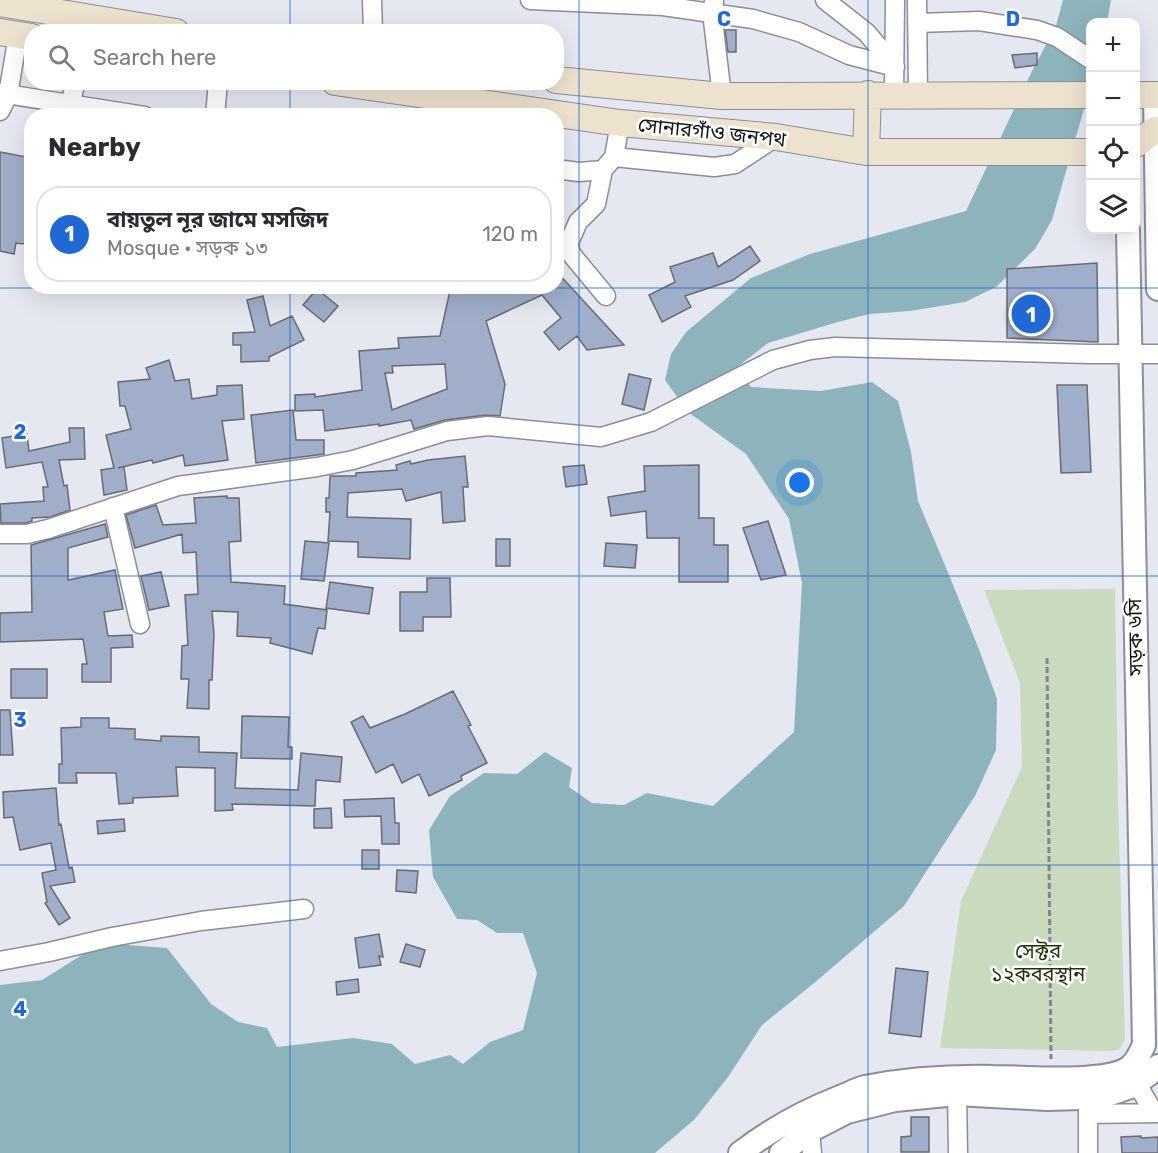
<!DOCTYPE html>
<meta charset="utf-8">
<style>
:root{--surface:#fff;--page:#f2f2f3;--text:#2b2b33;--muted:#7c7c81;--line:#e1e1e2;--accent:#2068d4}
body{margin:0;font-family:Rubik,"Noto Sans Bengali",sans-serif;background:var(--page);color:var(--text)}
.controls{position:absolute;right:18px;top:18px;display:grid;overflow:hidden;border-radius:12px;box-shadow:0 6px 24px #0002}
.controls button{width:54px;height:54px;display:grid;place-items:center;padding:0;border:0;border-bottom:2px solid var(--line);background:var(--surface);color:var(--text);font:30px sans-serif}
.you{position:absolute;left:800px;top:483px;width:21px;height:21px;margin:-15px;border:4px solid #fff;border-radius:50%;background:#1a73e8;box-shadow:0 0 0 9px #1a73e833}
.badge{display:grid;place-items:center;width:39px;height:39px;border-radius:50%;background:var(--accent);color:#fff;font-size:20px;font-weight:700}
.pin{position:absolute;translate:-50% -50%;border:3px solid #fff;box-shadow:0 2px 6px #0006}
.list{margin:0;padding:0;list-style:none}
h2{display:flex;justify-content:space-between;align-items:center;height:78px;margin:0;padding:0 24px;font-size:26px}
h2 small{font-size:20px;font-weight:400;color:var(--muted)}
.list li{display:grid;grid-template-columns:39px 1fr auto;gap:18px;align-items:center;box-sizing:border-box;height:96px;margin:0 12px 12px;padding:0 12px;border:2px solid var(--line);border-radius:24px}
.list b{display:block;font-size:22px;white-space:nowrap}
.list p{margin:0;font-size:20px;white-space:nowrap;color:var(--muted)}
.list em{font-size:20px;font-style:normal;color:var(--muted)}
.icon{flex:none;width:33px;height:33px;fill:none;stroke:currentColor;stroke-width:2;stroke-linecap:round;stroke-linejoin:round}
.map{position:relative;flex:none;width:1158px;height:1153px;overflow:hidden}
.search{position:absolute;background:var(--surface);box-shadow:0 6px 24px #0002;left:24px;top:24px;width:540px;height:66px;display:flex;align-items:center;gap:15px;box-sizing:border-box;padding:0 21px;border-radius:24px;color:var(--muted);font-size:22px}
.panel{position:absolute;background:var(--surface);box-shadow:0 6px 24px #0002;left:24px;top:108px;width:540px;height:186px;border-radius:24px}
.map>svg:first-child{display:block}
</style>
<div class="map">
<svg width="1158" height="1153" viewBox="0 0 1158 1153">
<rect width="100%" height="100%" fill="#e5e8f0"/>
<!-- green -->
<path fill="#c9dabe" d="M1115,589L1118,800L1125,1039L1120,1049L1113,1051L940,1048L961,901L1022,767L1020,683L984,590Z"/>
<!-- water -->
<path fill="#8db4bd" d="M1063,0H1111L1107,22H1090V88L1052,220L1035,249L996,287L965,302L910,311L869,314L838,322L768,343L736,368L751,387L821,391L872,382L898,401L911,452L918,501L947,570L980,652L997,699L996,750L975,796L904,906L813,984L762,1025L728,1077L694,1120L655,1153H0V985L42,980L101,943L167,948L211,1004L238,1022L267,1028L277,1047L353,1038L392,1044L415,1064L450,1055L463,1064L490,1042L523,1030L537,973L523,933H497L477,920L457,919L433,877L429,830L450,796L484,773L517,774L545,752L572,768L569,787L592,803L624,805L647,793L713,806L794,732L802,583L789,519L746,454L688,412L665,380L671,354L686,332L751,278L810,254L966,211L1032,71L1056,26Z"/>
<!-- building -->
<path fill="#a0aeca" stroke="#686b72" stroke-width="1.5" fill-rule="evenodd" d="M725,30H736V52H728Z
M1037,53V65L1015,68L1012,55Z
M0,152L32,158V245L16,243L14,254L0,251Z
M750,246L760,261L733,280L685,296L691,307L662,322L649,295L675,282L670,267L713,253L718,267Z
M1097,263L1098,342L1007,338V269Z
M556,271L624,345L587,350L577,336L559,350L544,332L561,318L542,295L486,321L505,384L500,416L487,415L445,420L414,429L411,420L379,426V424L325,431L323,410L295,411V395L315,394V397L362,390L359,351L399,348L398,338L440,336L451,286H556ZM445,364L447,389L392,410L385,373H393L392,366Z
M317,289L338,306L324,322L303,305Z
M263,296L270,326L292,316L304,340L269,357V361L241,362V345H233V333L255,332L247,300Z
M169,360L175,381L189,379L192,399L217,395V386L242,385L244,419L222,421L228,460L185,466L183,455L153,463L152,460L118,468L124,467L127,490L104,495L101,470L114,468L106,435L131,429L125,406H120L118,382L150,379L146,368Z
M629,374L651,379L644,410L622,404Z
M1057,385H1087L1091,472L1061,473Z
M293,410L296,440H324V454L256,463L251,415Z
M69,428H84L85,459L59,460L64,486L67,485L70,510L50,517L32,518V521L26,523H1L0,504L44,501L43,487H48L42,462L6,468L2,438L27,434L29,451L70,442Z
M465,456L468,487H463L465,521L443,523L441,492L406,501L402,489L348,493L347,517L411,519L410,559L358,557V542L328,541L330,512H326V498H329L330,476H356V473L397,470L396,465L410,461L411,464L428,460Z
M584,465L587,484L566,487L563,467Z
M699,465V518H714V545H728V582H679V538H647L646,511L611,516L608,497L645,491L644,466Z
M227,496V498H239L241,541L229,542L231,582L285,586L284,604L327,610L325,629L318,628L312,654L270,643L271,638L237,636L238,612L212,611L214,634L212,680H209V709L187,708L189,679H181L182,646L188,645L185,595L198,594L196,552L183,553L182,534L135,548L126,515L156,505L163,525L196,523L194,498Z
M768,521L786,575L761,580L743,528Z
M105,524L108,537L68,548V580L115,570L123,609L104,612L108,636L132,635L133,647L111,648V682H82V664H87L83,639L0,642V613L32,612L31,545Z
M496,539H510V566H496Z
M305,541L329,543L324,581L301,579Z
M606,543L637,545L635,568L604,566Z
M161,572L169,606L149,610L141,576Z
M427,578H450L451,617H423V631H400V592H427Z
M330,582L373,588L369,614L326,608Z
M11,669H47V698H11Z
M453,691L471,725L468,726L487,763L461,776L462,780L429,796L419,774L402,783L393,764L376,773L351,722L363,716L370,728L405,714Z
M0,710H10L13,755H0Z
M242,716L289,717L288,747H292V759L241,758Z
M81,718H109V728L135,729V739L161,741V736L199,737V752L237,753L235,788L298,790L301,753L342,757L340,782L316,780L315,806L232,804L233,810L215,811V768L176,767L178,796L133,798V803L119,804L116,773H76L77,783H59V764H62L61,728L81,727Z
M56,788L59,825L61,824L69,868L72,867L75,882L50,886L70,918L59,925L45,903L47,902L42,873L56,870L51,843L20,850L13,817L4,818L3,792Z
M394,798L395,823H399V844H382L381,816L345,817L344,800Z
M331,808L332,828H314V809Z
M124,819L125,831L98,834L97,821Z
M362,850H379V869H362Z
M397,870L418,871L416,893L396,891Z
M379,934L383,957L379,956L381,965L359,968L355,938Z
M406,944L425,950L420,967L400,962Z
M896,968L928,972L921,1037L889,1033Z
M358,979L359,992L337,995L336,982Z
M911,1117H929V1152H901V1137L911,1136Z
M1141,1136V1138L1158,1137V1153H1122L1121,1137Z"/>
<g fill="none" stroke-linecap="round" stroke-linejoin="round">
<!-- minor casing -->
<g stroke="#8a8e95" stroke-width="21">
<path id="minor" d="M372,0L373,32
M530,0L663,6L753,19L799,32L849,55L895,67
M825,0L867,33L895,67
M917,0L918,95
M714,2L712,12L722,96
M917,23L979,21L1037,30L1057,37L1090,59
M0,93L145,116
M894,94L895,0
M70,104L76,82
M0,111L8,95L18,35
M215,116L218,82
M614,157L714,167L735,164L776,137
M556,169L579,172L603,170L614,157L620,123
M603,170L596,204L578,222L568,245L572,255L606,296
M113,507L140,624
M0,534H27L48,529L178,486L317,467L353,460L447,431L488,426L601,437L651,422L773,360L810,350L835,347L1089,354H1158
M0,961L49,952L112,937L201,921L304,909
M1136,1082L1154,1113
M957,1094L958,1153
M1088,1102V1153
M1088,1114L1158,1113
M810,1131L812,1153"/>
</g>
<!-- tertiary casing -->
<g stroke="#8a8e95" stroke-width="26">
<path id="tertiary" d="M1155,95L1158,289
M740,1153C770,1130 804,1111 840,1097C848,1094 857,1089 865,1087C907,1079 950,1076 993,1077C1027,1077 1060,1081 1094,1077C1105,1076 1115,1075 1125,1070C1135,1065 1139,1055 1144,1045L1128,230
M781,1153L810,1131L847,1112L895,1100L957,1094L1047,1099L1083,1098L1110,1094L1130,1087L1148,1075L1158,1066"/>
</g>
<!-- secondary casing -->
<g stroke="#8a8e95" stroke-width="28">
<path id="secondary" d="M0,3L176,32
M0,32L32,37
M556,80L722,96L1090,95
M335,82L620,123L776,137L866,152H1090
M1136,95H1158
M1136,144L1155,130H1158
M866,152L868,94"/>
</g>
<!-- path -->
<path stroke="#83868b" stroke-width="3" stroke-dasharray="6 3" stroke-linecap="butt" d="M1047,658L1051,1059"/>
<!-- minor -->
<use href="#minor" stroke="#fff" stroke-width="18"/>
<!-- tertiary -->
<use href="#tertiary" stroke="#fff" stroke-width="22"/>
<!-- secondary -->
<use href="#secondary" stroke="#ede2ce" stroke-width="26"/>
</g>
<!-- grid -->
<path fill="none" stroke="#2068d4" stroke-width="1.5" stroke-opacity="0.55" d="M290,0V32M579,0V1153M868,0V1153M290,82V116M290,286V1153M0,288H1158M0,576H1158M0,865H1158"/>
<g text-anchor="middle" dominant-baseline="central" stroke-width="5" stroke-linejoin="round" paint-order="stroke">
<!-- street labels -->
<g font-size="20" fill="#111215" stroke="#fff">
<text transform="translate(712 132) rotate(6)">সোনারগাঁও জনপথ</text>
<text transform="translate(1135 637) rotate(-91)">সড়ক ৬সি</text>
</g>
<!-- park labels -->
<g font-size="20" fill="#1b3105" stroke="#fff">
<text x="1038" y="951">সেক্টর<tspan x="1038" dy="23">১২কবরস্থান</tspan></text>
</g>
</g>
<g font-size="20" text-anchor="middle" font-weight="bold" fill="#2068d4" stroke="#fff" stroke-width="5" stroke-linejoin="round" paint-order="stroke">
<text x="724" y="26">C</text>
<text x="1013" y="26">D</text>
<text x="20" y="439">2</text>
<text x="20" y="727">3</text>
<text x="20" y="1016">4</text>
</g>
</svg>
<div class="controls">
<button>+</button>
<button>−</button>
<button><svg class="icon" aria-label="locate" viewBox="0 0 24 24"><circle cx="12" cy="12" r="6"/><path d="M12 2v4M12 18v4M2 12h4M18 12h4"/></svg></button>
<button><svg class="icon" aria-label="layers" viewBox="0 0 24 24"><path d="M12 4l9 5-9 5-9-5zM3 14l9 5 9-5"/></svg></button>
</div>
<div class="you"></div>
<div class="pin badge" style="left:1031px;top:314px">1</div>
<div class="search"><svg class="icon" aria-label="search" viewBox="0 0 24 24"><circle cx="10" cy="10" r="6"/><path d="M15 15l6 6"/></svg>Search here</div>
<section class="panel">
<h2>Nearby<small></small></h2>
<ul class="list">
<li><span class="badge">1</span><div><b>বায়তুল নূর জামে মসজিদ</b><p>Mosque · সড়ক ১৩</p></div><em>120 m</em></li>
</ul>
</section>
</div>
